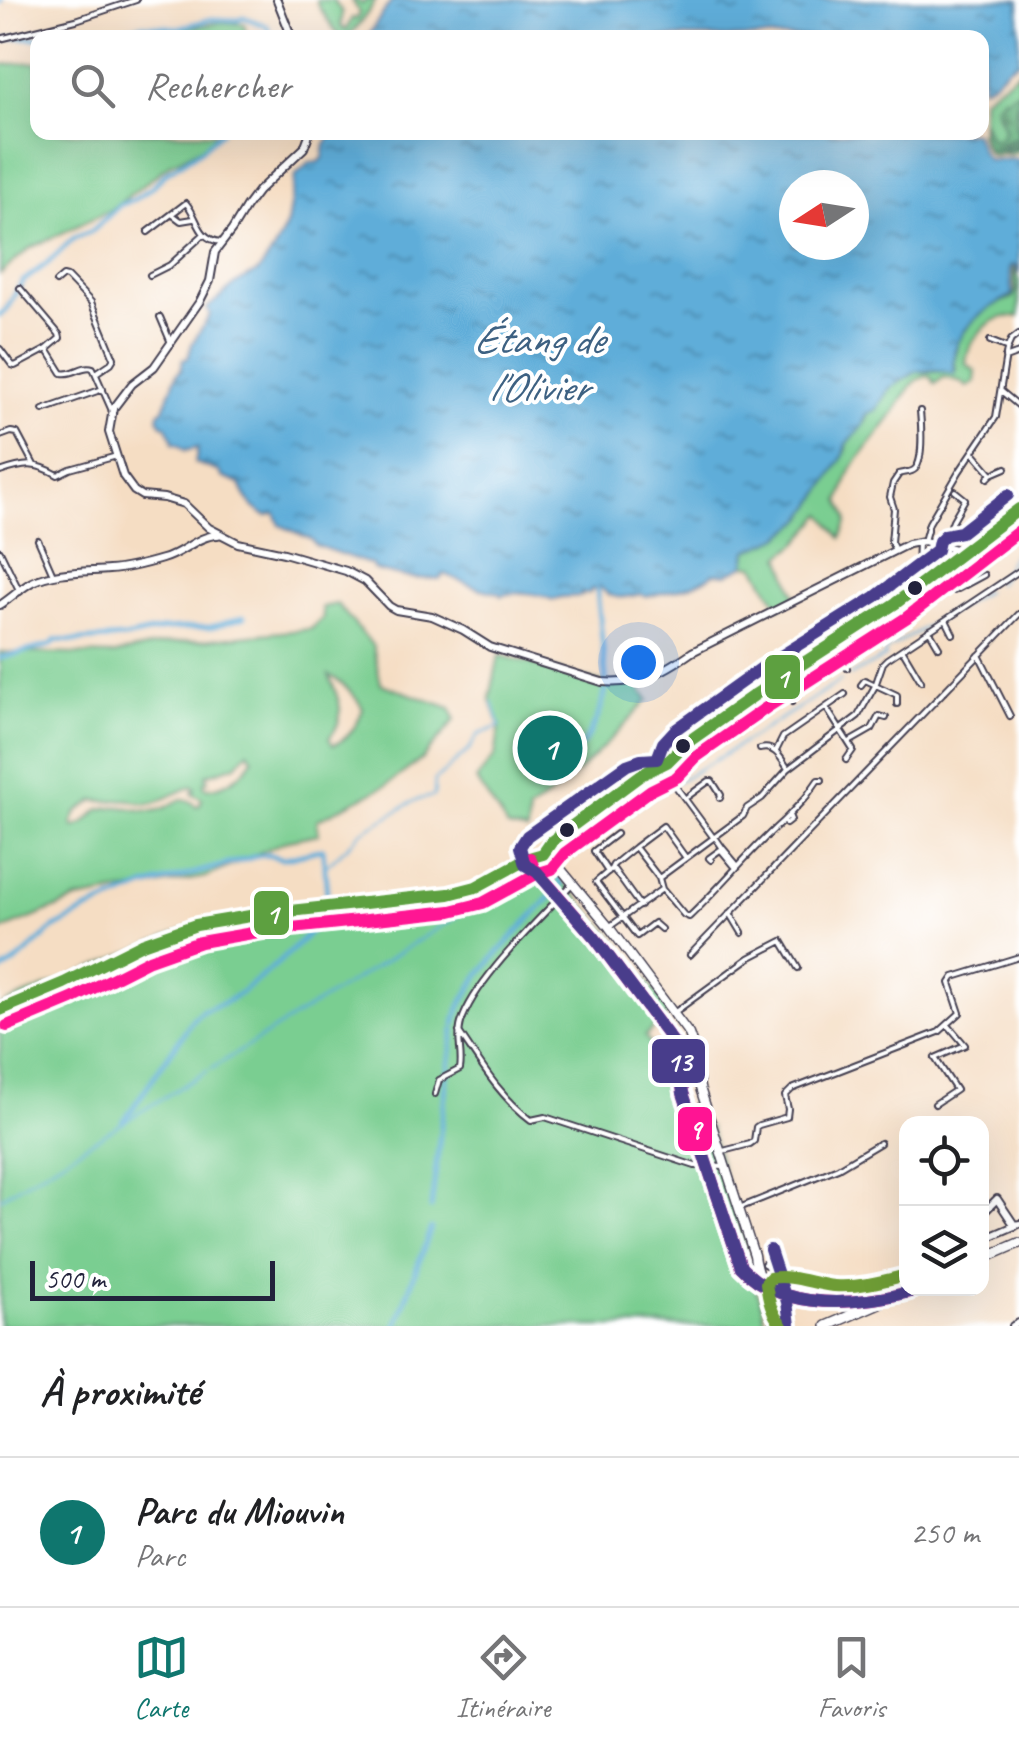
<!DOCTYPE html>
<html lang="fr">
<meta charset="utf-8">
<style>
:root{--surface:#fff;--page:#f6f6f6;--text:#202124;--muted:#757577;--line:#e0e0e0;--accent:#0f766e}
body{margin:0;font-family:Caveat,sans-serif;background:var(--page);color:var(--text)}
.controls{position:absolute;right:30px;bottom:30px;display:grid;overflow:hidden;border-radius:20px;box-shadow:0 10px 40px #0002}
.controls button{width:90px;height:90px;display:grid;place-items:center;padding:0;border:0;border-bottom:2px solid var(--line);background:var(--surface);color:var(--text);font:50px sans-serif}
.compass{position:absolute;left:779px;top:170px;width:90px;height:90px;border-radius:50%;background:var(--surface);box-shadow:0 10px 40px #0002;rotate:258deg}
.scale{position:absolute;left:30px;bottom:25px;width:245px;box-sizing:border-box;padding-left:10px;border:5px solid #22223b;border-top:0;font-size:28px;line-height:35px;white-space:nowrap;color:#22223b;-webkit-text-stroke:8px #fff;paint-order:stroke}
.you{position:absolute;left:638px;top:662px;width:35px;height:35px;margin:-25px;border:8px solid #fff;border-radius:50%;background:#1a73e8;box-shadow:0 0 0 15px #1a73e833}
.badge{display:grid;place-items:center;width:65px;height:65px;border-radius:50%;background:var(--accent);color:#fff;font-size:32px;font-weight:700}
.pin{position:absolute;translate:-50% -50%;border:5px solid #fff;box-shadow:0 2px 10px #0006}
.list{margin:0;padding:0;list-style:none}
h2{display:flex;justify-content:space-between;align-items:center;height:130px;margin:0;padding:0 40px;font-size:42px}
h2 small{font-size:32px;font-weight:400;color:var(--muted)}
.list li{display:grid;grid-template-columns:65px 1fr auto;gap:30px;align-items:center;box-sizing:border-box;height:150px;padding:0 40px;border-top:2px solid var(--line)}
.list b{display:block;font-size:38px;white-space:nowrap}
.list p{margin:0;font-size:32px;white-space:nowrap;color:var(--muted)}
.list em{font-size:32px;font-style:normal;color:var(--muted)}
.icon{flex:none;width:55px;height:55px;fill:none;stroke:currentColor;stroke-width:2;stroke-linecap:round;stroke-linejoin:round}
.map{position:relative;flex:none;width:1019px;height:1326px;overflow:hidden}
.search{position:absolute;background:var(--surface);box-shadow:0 10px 40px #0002;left:30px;right:30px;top:30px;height:110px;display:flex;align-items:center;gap:25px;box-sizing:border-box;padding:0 35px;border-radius:20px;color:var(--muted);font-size:38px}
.sheet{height:280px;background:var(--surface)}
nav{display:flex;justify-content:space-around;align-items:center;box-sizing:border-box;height:140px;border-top:2px solid var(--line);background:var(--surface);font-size:28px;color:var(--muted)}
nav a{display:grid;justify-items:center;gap:5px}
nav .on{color:var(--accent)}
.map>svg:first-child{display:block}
</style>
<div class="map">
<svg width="1019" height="1326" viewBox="0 0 1019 1326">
<defs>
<pattern id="forest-firs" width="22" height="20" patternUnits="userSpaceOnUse" patternTransform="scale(2.5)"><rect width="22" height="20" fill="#63b17b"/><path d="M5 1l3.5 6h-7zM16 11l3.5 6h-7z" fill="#519066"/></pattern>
<pattern id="water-ripples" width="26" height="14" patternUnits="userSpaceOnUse" patternTransform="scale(2.5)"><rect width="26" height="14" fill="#5fadd9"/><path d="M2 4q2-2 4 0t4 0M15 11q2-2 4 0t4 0" fill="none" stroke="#4e8cb1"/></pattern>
</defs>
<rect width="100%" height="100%" fill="#fff"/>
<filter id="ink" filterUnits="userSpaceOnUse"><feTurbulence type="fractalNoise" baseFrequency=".01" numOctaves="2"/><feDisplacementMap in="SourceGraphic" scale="20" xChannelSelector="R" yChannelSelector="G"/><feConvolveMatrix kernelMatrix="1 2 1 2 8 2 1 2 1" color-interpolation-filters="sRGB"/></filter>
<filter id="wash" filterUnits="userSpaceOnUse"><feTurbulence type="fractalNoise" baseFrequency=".0048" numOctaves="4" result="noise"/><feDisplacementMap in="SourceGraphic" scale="40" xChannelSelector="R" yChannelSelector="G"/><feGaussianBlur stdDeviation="2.25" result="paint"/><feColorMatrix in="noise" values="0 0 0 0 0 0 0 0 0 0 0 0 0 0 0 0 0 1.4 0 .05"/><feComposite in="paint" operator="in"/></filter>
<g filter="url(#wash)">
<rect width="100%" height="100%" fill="#f5ddc3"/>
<!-- green -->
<path fill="#7ace91" stroke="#4e7866" stroke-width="2.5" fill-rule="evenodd" d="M316,0H333L342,12L341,26L346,30L352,18L357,19L359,12L352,0H358L362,4L367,0H376C368,13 358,27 347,38L339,37C333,26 318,9 316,0Z
M223,22L244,24L247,37H120L145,30H178Z
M37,62L38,132L218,133L204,146L170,164L111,210L30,248L0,274V65Z
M1019,71V151L1013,154L991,155L986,151L979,133L982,132V98Z
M1013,267L1019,280V317C1013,317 1007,316 1001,318C983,323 966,346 966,364L976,371L975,383L967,387L962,382L944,377L935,384L932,378L927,376L917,380L911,386L890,419L851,469L840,501C849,520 851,517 841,538L823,514L798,543L781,556L796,598L779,607L755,566L745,565L747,551L805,517L847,449V444L866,421L867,414L883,400L890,388L916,372L956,371C948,336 982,306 1013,298L1016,291Z
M337,604L373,646L381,684L451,708L455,720L422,759L387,785L317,820L319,834L288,840L206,877L77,900L0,931V652L112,655L164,644L311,629L323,618L322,607ZM329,675C341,681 358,698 363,709C357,725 349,739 333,745L329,738C349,715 338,699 329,675ZM248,751L253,759C243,775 223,789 205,788L204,782L208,781L206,775L236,765ZM193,786L195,788L192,793L202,799L200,805L196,806C180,790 174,807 159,810C142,814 122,802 101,809C90,813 91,823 74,827L72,824L77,812L95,800C106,803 117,799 129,800C137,801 145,806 154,803C166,799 180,791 193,786Z
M499,655L607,684L634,681L648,700C611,740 574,780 529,811L527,832L508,828L476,780L495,756L500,726L490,698Z
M549,865L615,939L671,1012L645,1036L674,1077L687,1133L709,1126L748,1255C748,1280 765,1299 764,1326H0V1006L204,922L494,896Z"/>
<!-- forest -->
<path fill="url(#forest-firs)" stroke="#426a5b" stroke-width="2.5" d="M1015,91H1019L1015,120L1019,137L996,144L1000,145L1017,139L1019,143L1000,149L991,147L997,151L1019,145V148L998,155L991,154C980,143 981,133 982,119L990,139H997L1003,134L1004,128L995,106L1004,97L1006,98Z"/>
<!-- water -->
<path fill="url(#water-ripples)" stroke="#40688a" stroke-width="2.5" fill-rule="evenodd" d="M392,0H1019V61L1008,67L993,82L982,87V38L367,37Z
M974,132L982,153L988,160L1019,159V274L1016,266L1012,265L1010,269L1013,295C989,307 964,321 955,350C953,358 955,366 954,374L934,370L916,372L890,388L876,410L867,414L863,425L847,444L844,455L812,507L801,521L779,538L747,551L745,565L727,574L714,573C699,587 667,591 646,597L640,594C621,599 611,600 599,586L597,590L591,589L590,593L584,594L581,592L582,596L561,597L553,600C538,593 517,590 501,596L499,593L478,588L444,574L440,579C431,578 423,579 414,578C401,577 387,573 373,569L372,565L315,545L311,539L280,525L275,513L267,516C252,509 246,499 240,484L222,477L220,472L195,463L198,448L185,451L179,445L173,443V439L166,425L162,424L158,418L159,413L164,409L177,373L181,370L183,360L188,358L192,344L210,315L207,308L237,283L259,271L274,250L287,224L295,176L309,163L319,162L323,158L325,145L332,133ZM854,185V245H794V185Z"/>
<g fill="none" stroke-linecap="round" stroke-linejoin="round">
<!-- stream -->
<path stroke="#5fadd9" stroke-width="2.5" d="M997,584L1019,545
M850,676L885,657V651L986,591
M676,782L722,756L841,681
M355,839L361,832L416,800L434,796L435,780L469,750L478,735L500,726L493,703
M553,857L670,785
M325,867L353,841
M211,1069L548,860
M0,1198L207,1071"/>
<!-- canal -->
<path stroke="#5fadd9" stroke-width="5" d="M0,2L1,0
M85,38L144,25L178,28L212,19L237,20L243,17L267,26L272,38
M0,41L18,37L38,38
M0,315L6,310L22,282L49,262L74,238L92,231L120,205L134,200L151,188L166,173L201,150L221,132
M597,590L606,679
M0,658L51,645L56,640L77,641L125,638L165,629L211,627L244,617
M535,790C542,769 561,766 576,751C594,734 602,709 607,685
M285,858L323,849L328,905
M0,972L14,964L53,929L88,910L145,887L257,856L270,855L281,858
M455,1024C466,974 528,925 561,885V881L551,869
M188,1026C201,1004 215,1010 234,997C264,977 307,939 328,910
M448,1073L454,1030
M123,1122L186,1030
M431,1208L447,1077
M396,1326L431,1228"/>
</g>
</g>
<g filter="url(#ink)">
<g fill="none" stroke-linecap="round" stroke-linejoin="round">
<!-- minor casing -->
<g stroke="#423e4f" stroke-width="8">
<path id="minor" d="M0,39L76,20L136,0
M173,215L181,221L193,219
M148,232L186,203C199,218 197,239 221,242
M150,275L170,265L204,234
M56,282L63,276L67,277L91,302L114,358L111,363L96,373
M20,288L59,334L60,338L47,349L62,373C73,376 83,364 93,368L112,411
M160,317L171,343
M990,341L1008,348
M0,349L12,365L15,366L47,349
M1005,358L1019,353
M1001,391L1019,406
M43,410L103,389
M0,436L11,432L17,433L34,465
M973,452L992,474L988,478
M0,472C25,463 36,462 58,475L70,469L117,456
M992,474L1006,468
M38,540L52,572
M924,541L929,523L959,472L996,417L1007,349L1011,340L1019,334
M943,547L953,520L965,499L955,491
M895,550L891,542L894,509L890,497L893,483L899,474C905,472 911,473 915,469C924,460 921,422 920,411
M0,551L20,592
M933,551L938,571
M951,564L958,589L984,575
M947,567L954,591
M913,570L917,566L918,542
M946,620L953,634
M929,630L939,647
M836,646L847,668
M867,647L881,638L871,622
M902,649L921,681
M820,654L831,671
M979,655L1010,716
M755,668L774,664L775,666L763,672H771L778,679
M787,675L796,689L788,696L792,702
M861,685L865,680L897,695V704
M827,709L853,750L846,760
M851,741L872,729L879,716L886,718
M760,749C775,745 781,758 788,769
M776,751L783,737L845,694
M674,784L713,837
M637,785L643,795
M687,797L709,781H712L721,795L720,798
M789,815L806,797L818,780H822
M715,837L722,847L721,850L736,868
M722,847L738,866
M711,860L709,858L720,850
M611,869L613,865L635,847
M608,872L594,851L616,834
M659,878L635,847L663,826L686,858
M662,889L684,915L689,917C722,886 749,851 783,821L786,824L791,820L789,815L783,821
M640,906L614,870L611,869L596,882L637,936L654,923L661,929
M730,913L742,933
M609,927L662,889L659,878L743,816L747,808L762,798L788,769L858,716L875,686L883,663L887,659L1019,571
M690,955L1019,614
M675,1012L749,958L782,941L798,968
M459,1032C481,1064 499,1096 531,1120L545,1117L695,1166L726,1167
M435,1094L439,1080L460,1069C463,1054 456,1039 461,1023C475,979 540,919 572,884
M935,1104L956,1090L935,1058L965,1045L948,1025
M723,1151L750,1144L754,1141L756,1127L759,1125L787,1117L788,1109L785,1096L792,1089L939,1032L960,1013L950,983L954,977L1019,957
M739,1208L838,1168L880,1143
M764,1264C810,1291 857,1288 906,1275
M766,1284L770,1278L782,1275"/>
</g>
<!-- tertiary casing -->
<g stroke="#423e4f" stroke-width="10">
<path id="tertiary" d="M277,0L292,38
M310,132L304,148L258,191L246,207L232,230L215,252L210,281L200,301L154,367L132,384L113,409L109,432L123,476L134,491L142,496L164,498L184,504L209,528L238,543L284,553L346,571L365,581L389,606L396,610L432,616L463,630L490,647L602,682C640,685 662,673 692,652L908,544L924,541L955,549
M0,605C11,598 21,588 32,582C54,571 85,572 109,570C126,569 145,564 162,559C182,554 198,535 218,535
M982,1214L997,1199L1015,1226
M982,1240L1019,1224
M1013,1326L1019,1323"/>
</g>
<!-- secondary casing -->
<g stroke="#423e4f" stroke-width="11">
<path id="secondary" d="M657,776L662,780L672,778L675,756
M546,851L609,927L689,1034L695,1051L700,1088L754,1255C756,1279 773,1301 773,1326
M543,854L552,841L641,775L660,764L667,762L685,744L756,694L896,603L1019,509
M0,1010L64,983L142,944L196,925L262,914L462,892L476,887L537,855L547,856"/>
</g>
<!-- primary casing -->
<g stroke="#423e4f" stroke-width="12">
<path id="primary" d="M982,1259L1019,1243
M826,1326L914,1288"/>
</g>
<!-- minor -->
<use href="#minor" stroke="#fff" stroke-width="4"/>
<!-- tertiary -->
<use href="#tertiary" stroke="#fff" stroke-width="6"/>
<!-- secondary -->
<use href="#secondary" stroke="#fff" stroke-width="8"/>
<!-- primary -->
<use href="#primary" stroke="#fff" stroke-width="9"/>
<!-- bus-1 casing -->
<g stroke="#fff" stroke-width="20">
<path id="bus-1" d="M0,1010L64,983L142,944L196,925L262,914L449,894L476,887L529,858L543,854L552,841L641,775L667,762L685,744L756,694L896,603L1019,509"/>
</g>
<!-- bus-2 casing -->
<g stroke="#fff" stroke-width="20">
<path id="bus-2" d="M530,858L534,868L595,938L673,1042L678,1055L683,1093L741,1267C783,1312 856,1305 910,1292
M7,1026L72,999L149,960L200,942L264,931L451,911L483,903L536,874L552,869L565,853L651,790L677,777L696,757L766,708L906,618L1019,531"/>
</g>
<!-- bus-3 casing -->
<g stroke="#fff" stroke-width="20">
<path id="bus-3" d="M770,1250L787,1302L790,1325
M910,1292C856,1305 783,1312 741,1267L683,1093L678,1055L673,1042L595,938L537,872L525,865L520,847L527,836L627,765L641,760L657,759L663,743L675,730L760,669L875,597L937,550L939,541L945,535L961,532L1008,495"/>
</g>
<!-- bus-4 casing -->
<g stroke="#fff" stroke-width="20">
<path id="bus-4" d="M782,1326C771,1313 768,1299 766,1283L770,1278C793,1274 812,1284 834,1286C858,1288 883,1281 906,1275"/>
</g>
<!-- bus-1 -->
<use href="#bus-1" stroke="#5da040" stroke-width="12"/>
<!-- bus-2 -->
<use href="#bus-2" stroke="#ff1493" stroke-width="12"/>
<!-- bus-3 -->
<use href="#bus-3" stroke="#483d8b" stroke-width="12"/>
<!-- bus-4 -->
<use href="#bus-4" stroke="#6e9c34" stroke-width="12"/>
</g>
</g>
<!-- markers -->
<g fill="#22223b" stroke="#fff" stroke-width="4">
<circle cx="915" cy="588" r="9"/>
<circle cx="683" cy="746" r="9"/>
<circle cx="567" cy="830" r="9"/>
</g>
<g text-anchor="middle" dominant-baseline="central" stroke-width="8" stroke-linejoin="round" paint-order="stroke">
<!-- water labels -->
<g font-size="42" font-style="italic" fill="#3d6182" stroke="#fff">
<text x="538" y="339">Étang de<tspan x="538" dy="48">l'Olivier</tspan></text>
</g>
</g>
<g stroke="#fff" stroke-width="4">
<rect x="763" y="653" width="39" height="48" rx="10" fill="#5da040"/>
<rect x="252" y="889" width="39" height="48" rx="10" fill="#5da040"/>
<rect x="650" y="1037" width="57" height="48" rx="10" fill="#483d8b"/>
<rect x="676" y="1105" width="38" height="48" rx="10" fill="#ff1493"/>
</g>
<g font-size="28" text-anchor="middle" font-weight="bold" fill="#fff">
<text x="782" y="687">1</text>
<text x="272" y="923">1</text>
<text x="679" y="1071">13</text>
<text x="695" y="1139">9</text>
</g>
</svg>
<div class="controls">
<button><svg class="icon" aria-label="locate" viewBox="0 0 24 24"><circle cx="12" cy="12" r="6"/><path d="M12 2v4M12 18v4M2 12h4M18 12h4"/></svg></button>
<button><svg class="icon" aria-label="layers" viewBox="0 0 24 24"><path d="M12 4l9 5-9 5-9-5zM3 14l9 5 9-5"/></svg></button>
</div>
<svg class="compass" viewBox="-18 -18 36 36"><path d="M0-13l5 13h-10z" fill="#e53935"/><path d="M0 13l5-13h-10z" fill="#757577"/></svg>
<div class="scale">500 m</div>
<div class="you"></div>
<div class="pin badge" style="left:550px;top:748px">1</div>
<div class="search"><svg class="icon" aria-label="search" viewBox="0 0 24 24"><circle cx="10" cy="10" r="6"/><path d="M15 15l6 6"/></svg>Rechercher</div>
</div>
<section class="sheet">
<h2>À proximité<small></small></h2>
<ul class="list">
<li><span class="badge">1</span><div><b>Parc du Miouvin</b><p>Parc</p></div><em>250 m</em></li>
</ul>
</section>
<nav>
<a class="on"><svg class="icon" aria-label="map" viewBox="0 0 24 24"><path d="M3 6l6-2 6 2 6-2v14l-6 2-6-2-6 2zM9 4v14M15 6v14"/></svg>Carte</a>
<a><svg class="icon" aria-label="directions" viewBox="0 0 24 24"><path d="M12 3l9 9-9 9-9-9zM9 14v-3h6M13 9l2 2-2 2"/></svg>Itinéraire</a>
<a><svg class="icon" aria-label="saved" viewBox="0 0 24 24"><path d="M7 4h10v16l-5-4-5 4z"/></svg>Favoris</a>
</nav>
